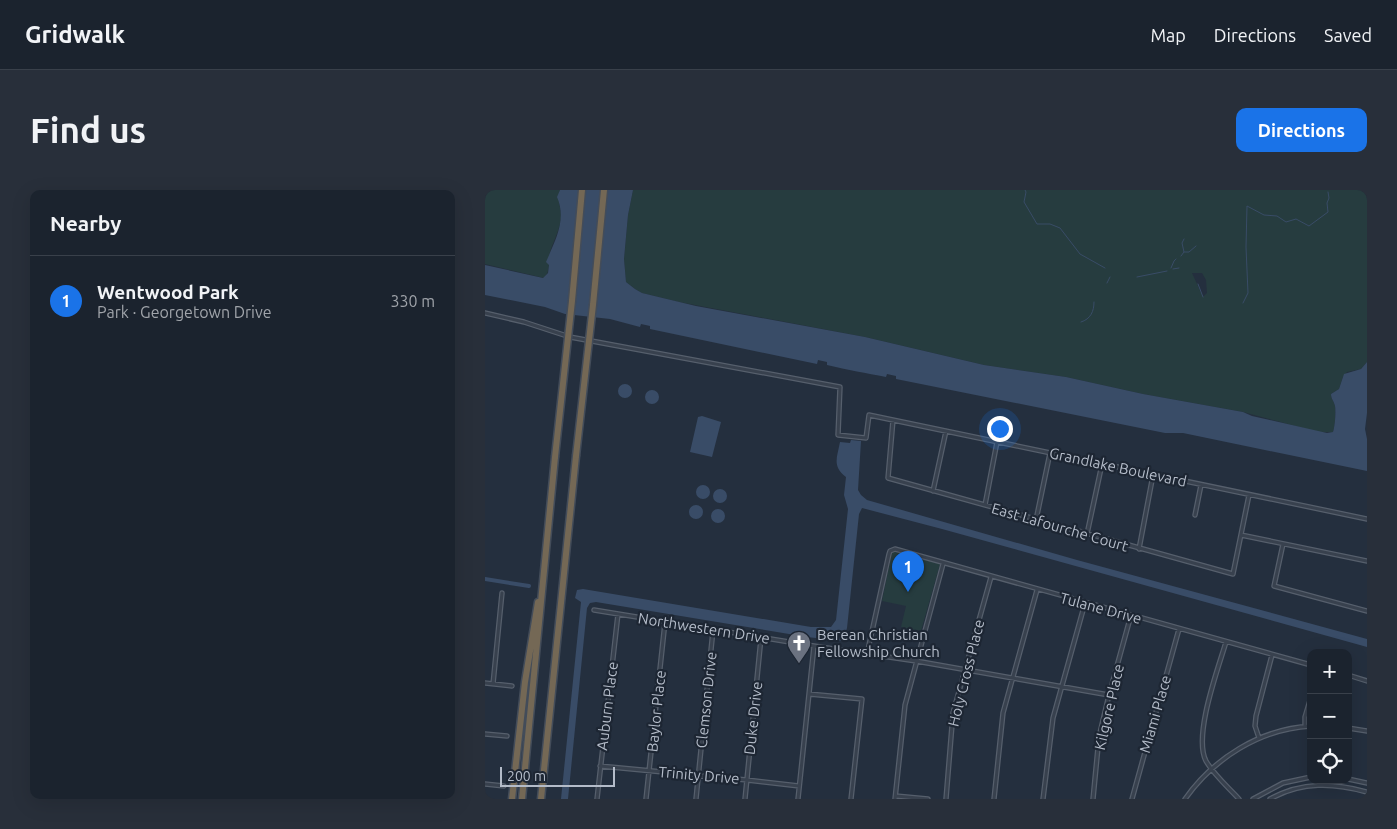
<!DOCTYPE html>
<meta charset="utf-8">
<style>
:root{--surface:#1b232e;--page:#282f3a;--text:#f1f3f6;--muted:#a0a4aa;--line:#39404a;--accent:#1a73e8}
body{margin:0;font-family:Ubuntu,sans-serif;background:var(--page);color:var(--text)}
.controls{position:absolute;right:15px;bottom:15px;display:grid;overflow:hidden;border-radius:10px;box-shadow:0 5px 20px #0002}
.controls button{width:45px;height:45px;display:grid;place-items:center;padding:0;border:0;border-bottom:1px solid var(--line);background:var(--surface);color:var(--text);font:25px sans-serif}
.scale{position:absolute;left:15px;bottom:12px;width:115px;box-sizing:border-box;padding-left:5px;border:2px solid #b4bcc9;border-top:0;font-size:14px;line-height:18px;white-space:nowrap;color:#b4bcc9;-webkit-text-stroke:4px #1d2633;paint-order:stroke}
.you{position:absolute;left:514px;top:238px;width:18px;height:18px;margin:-12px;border:4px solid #fff;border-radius:50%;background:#1a73e8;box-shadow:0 0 0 8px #1a73e833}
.badge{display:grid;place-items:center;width:32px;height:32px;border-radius:50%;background:var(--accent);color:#fff;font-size:16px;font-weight:700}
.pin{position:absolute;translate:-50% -41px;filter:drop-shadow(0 1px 2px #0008)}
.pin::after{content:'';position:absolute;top:26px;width:18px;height:15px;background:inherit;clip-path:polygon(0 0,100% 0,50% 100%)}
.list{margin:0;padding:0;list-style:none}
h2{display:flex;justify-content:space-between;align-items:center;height:65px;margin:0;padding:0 20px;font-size:21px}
h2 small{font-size:16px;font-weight:400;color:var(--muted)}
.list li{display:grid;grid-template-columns:32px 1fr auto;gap:15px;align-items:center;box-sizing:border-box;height:90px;padding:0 20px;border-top:1px solid var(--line)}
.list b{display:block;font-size:19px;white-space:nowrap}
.list p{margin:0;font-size:16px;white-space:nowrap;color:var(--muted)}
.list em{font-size:16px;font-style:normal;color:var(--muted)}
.icon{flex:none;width:28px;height:28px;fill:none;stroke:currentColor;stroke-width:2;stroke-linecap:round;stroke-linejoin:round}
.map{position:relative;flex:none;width:882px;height:609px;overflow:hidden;border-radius:10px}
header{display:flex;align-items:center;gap:30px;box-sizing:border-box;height:70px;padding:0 25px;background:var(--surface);border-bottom:1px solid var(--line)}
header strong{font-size:24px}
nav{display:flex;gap:28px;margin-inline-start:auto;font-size:18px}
.intro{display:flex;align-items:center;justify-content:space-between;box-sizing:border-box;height:120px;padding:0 30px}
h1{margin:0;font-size:35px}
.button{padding:12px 22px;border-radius:10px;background:var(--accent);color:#fff;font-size:18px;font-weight:700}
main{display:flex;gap:30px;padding:0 30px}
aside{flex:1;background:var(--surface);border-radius:10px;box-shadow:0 5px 20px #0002}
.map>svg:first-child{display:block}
</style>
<header>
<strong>Gridwalk</strong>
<nav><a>Map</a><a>Directions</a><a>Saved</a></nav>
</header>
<div class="intro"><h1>Find us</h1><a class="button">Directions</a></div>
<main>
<aside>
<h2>Nearby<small></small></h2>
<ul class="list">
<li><span class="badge">1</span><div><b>Wentwood Park</b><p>Park · Georgetown Drive</p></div><em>330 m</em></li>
</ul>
</aside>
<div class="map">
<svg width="882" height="609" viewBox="0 0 882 609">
<rect width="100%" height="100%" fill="#242f3e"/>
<!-- green -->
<path fill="#263c3f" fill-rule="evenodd" d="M0,0H75C72,11 76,16 76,27C75,40 69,49 65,62C63,71 66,81 59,88L0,74Z
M148,0H882V172L876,179L862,182L858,187L854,199L846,204C846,209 849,211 850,216C851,222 850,236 848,242H833L758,222L658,204L581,187L499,175L380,147L194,112L157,103L150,99L141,92L139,69L143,25ZM707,83H717L721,90L722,103L718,107Z
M407,362H410L455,374L436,441L416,437L421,416L397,411Z"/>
<!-- water -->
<path fill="#394c67" d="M75,0H148L143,25L139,69L141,92L150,99L157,103L211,116L380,147L499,175L581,187L658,204L758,222L767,226L842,243L848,242C850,236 851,222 850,216C849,211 846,209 846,204L854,199L859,184L876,179L882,172V223L880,239L882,249V281L698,243H680L411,189V186L402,184L401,187C381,183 363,180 342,175V172L333,170L332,174L165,139V136L156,134L155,137L125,129L80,124L60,117L0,105V75L58,88L63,83L64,75L61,72C70,51 82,30 72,7Z
M133 201a7 7 0 1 1 14 0a7 7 0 1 1-14 0Z
M160 207a7 7 0 1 1 14 0a7 7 0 1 1-14 0Z
M217,226L236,232L227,267L205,262L213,227Z
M366,250L376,251L373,300L376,305L382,310L592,370L882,449V457L457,339L377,318L374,324L362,438L358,451L322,447L111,412L105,413L102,418L83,609H76L96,412L90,408L92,400L98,399L326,437H346L351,430L363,319L359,305L361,287C347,276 352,268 355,252L365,253Z
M211 302a7 7 0 1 1 14 0a7 7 0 1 1-14 0Z
M228 306a7 7 0 1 1 14 0a7 7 0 1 1-14 0Z
M204 322a7 7 0 1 1 14 0a7 7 0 1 1-14 0Z
M226 326a7 7 0 1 1 14 0a7 7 0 1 1-14 0Z"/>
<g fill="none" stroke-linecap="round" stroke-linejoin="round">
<!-- stream -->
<path stroke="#394c67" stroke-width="1" d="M540,0L541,2L539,12L552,34H565L575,38L595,64L620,78
M699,62H704L711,56
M696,66L699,62L697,53L699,49
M686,78L689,71L691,69
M688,79L694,78
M652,87L682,81
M622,93L625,87
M713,94L718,107
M758,113L763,103L761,57L762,16L779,25L792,26L801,32L811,29L824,36L843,22L842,13L844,8L843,2
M596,132C606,129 609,121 609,112"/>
<!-- canal -->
<path stroke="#394c67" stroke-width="4" d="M0,389L44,396"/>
<!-- minor casing -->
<g stroke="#565f6c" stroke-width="5.5">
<path id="minor" d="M0,123L39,132L85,147L355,197L353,245L381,248L384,225L882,329
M408,230L403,288L748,384L764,305
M448,301L461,241
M500,315L512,252
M710,325L716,295
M551,330L565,263
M602,344L617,274
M756,345L882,371
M798,354L789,396L882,421
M654,359L668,285
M109,420L329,456L431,471L624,505
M741,452C733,479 708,546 721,571C729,585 743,597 754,609
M382,464L404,364L405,361L410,359L826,475
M863,485L882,491
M0,493L27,496
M8,494L17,403
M324,504L377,509L366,609
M820,536V527L826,507
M863,538L882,541
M0,544L22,546
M774,548L770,536L771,526L787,465
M115,576L262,590L314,596
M863,589L882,593
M0,594L19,596
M411,606L443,609
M112,609L133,424
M161,609L180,432
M211,609L228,440
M260,609L276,448
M313,609L329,456
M410,609L420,515L458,374
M461,609L468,523L506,387
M509,609L518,523L552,400
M558,609L568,528L600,413
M608,609L614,547L624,505L646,425
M647,609L694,439
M700,609C729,568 775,539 826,536
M768,609L798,593L826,587
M785,609C817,591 849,593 882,602"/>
</g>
<!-- motorway casing -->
<g stroke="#434c59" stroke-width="9">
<path id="motorway" d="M87,111L97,0
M108,115L119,0
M27,609L40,492L53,412
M37,609L70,267
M56,609L91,266"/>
</g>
<!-- minor -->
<use href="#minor" stroke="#38414e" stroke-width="3"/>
<!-- motorway -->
<use href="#motorway" stroke="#746855" stroke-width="6"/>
<!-- motorway-bridge casing -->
<g stroke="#434c59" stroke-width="9" stroke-linecap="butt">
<path id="motorway-bridge" d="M91,266L108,115
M70,267L87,111"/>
</g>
<!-- motorway-bridge -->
<use href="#motorway-bridge" stroke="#746855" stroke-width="6"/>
</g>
<!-- icons -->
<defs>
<g id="church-pin" transform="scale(1.25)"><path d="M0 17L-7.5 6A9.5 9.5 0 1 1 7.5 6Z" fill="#6b7280" stroke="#1d2633"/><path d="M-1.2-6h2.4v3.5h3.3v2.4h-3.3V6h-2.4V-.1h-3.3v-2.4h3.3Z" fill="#fff"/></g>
</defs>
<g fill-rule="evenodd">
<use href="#church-pin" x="314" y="453"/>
</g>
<g text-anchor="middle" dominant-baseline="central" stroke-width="4.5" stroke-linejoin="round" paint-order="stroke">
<!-- street labels -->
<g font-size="15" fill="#b4bcc9" stroke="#1d2633">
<text transform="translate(633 277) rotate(12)">Grandlake Boulevard</text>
<text transform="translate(575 337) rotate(16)">East Lafourche Court</text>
<text transform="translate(616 418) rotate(15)">Tulane Drive</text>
<text transform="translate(219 438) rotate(9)">Northwestern Drive</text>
<text transform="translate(481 483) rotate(-76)">Holy Cross Place</text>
<text transform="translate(221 510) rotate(-84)">Clemson Drive</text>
<text transform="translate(122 516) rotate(-83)">Auburn Place</text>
<text transform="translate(624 517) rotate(-77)">Kilgore Place</text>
<text transform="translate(171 521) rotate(-84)">Baylor Place</text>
<text transform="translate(670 524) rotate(-74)">Miami Place</text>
<text transform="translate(268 528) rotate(-84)">Duke Drive</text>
<text transform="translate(214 585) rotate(5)">Trinity Drive</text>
</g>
<!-- poi labels -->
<g font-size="15" fill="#b4bcc9" stroke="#1d2633" text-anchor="start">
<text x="332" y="444">Berean Christian<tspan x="332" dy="17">Fellowship Church</tspan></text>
</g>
</g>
</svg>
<div class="controls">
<button>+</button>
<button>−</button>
<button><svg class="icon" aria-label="locate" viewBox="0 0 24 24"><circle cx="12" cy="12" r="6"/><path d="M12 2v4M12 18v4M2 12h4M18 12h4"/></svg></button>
</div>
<div class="scale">200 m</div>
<div class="you"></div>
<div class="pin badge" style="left:423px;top:402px">1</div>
</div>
</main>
